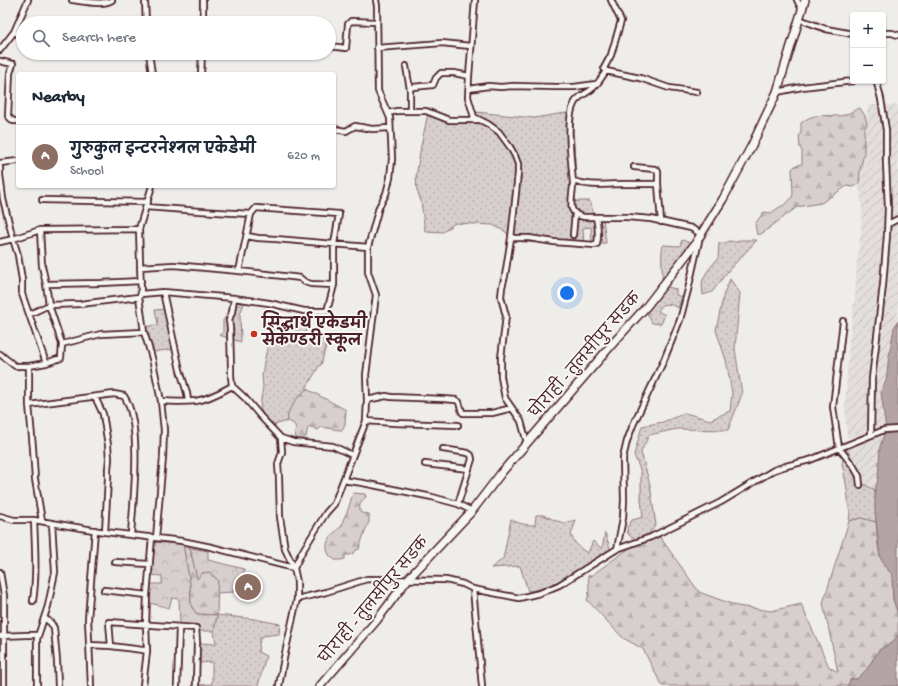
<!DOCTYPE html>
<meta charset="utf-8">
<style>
:root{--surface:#fff;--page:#f2f2f3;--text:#1f2937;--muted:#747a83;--line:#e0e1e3;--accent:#ea580c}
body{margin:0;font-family:"Gochi Hand","Playpen Sans Deva",sans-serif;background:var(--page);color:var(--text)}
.controls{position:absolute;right:12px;top:12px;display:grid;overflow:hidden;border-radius:4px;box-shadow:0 1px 3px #0004}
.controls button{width:36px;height:36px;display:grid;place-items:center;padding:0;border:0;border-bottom:1px solid var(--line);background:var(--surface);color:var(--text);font:20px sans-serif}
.you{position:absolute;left:567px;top:293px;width:14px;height:14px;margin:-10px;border:3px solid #fff;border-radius:50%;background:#1a73e8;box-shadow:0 0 0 6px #1a73e833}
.badge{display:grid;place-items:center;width:26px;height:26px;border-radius:50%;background:var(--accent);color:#fff;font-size:13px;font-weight:700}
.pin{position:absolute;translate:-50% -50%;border:2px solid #fff;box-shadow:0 1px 4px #0006}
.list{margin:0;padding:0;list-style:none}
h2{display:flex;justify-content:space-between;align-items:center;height:52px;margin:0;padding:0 16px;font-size:17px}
h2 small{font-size:13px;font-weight:400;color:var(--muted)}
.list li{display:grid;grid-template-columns:26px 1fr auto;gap:12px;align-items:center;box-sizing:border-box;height:64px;padding:0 16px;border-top:1px solid var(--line)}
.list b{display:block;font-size:15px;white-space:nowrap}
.list p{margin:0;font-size:13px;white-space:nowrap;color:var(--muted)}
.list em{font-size:13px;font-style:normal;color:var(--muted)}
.icon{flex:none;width:22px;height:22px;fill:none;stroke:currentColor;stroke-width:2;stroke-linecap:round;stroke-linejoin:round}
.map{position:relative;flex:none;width:898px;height:686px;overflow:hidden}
.search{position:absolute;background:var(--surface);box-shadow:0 1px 3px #0004;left:16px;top:16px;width:320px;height:44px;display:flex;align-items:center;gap:10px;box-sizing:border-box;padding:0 14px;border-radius:22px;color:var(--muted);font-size:15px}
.panel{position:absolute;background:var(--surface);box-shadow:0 1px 3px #0004;left:16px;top:72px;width:320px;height:116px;border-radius:4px}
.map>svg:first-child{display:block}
</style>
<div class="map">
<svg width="898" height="686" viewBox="0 0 898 686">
<defs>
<pattern id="industrial-furrows" width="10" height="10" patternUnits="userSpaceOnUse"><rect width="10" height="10" fill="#e3dedc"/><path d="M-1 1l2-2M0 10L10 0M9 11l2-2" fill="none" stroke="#c4bebd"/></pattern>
<pattern id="grass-dots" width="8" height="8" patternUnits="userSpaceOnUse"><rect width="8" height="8" fill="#d7cfce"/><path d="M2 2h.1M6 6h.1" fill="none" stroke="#bab1b1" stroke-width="1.8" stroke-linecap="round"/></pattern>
<pattern id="forest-firs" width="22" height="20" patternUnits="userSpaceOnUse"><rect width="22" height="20" fill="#d7cfce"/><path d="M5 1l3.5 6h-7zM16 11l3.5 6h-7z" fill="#bab1b1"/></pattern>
<pattern id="park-crowns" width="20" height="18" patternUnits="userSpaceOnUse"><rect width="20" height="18" fill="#d7cfce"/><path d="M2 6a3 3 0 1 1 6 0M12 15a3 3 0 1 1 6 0" fill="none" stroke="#bab1b1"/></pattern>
</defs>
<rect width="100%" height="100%" fill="#efedea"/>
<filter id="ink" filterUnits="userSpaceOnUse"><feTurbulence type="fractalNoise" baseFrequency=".025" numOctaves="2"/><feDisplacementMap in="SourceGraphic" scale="8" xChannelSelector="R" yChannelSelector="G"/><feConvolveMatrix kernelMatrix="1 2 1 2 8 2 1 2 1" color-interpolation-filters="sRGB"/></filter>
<g filter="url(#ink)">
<!-- industrial -->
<path fill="url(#industrial-furrows)" d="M868,105H898V321L894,328L889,356L886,381L881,392L886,430L880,446L878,479L875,490L863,484L854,462L845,446L883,430L847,438L845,407L849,342L855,295L857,259L861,231L862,207L859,184L860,170L864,153V130L867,124Z"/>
<!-- grass -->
<path fill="url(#grass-dots)" stroke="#90777c" d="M476,112L534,118L565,113L574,117L573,130L575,156V201H590L593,212L603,218L606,243L592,244L591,227L583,228L584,248L567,245L512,241L506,232L493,225L455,223L443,232L425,231L421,201L417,190L416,177L421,146L428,113L445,120L470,123Z
M682,240L690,243L662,280C663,268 660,257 663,245L680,246Z
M739,240H757L728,271L712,292L703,295C703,292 702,288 702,285C703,274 712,266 718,258L719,243L723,244C725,243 728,241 730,241C734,241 736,244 739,240Z
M730,279L740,293L735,349L742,394L728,430L677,429L649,435L641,452L650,485L656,525L647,536L635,540L628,534L627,527L632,520L643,517L641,499V472L634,455L642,426L663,422L685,413L710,420L730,411L732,393L726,360L716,330L724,293Z
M667,287L676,289V295L682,297L678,308C673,305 668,303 662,305L658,311L665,315L661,324L652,323L647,313L651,306Z
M245,301L240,314L241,342L219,335L223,333V320L235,307Z
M166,309L175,349L152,352L146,327L158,324L155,310Z
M270,317H282L305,323L306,337L315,338L326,339L327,342L321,365L319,366L307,387V389C299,395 285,411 288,421L274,425L265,418L260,408L261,399L263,387L262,376L264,362L267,349Z
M845,446L854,462L863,484L875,490L876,522L861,518L849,521L850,514L846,483L842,464Z
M536,515H543L557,521L564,523L576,520L571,535C575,544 580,549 588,553L593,541L602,549L605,533L612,554C595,563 579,573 561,580C550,585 541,590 528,591L520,566L491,568L503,559L511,519C518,524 526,525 535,525Z
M217,615L254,619L280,624L279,634L263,636L260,638L258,652L266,656L258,686H197V685L212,684V662L199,663V643L216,644L214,631Z"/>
<!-- forest -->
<path fill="url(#forest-firs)" stroke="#90777c" d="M860,108L865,116L867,124L864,130V153L860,170L859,184L853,187L847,186L821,203L797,207L761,234L757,235L755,224L763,213L765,212L771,213L778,208L784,205L789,201L792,197L793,194L792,169L795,166L802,164V151L800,147L799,137L801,132V123C804,121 806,119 809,118C815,114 832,116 840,116C848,115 853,110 860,108Z
M307,389L346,410L345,423L343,430H339L322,427L320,428L318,430L312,427H308L306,437L302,439L296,438L295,433L296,428L294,424L288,421C285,411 299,395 307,389Z
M353,493L365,494L366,497C360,501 358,507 361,513L369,514V522L365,531L359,549L356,550C354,555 349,555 345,555V559L340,560H335L329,555L327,550V544L329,539L335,532L342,526L343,520L348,510Z
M861,518L876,522C878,541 876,561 892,574L893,599L898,614V635L893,642L879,650L867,669L857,679H851L847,686H662L643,649L623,638L587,600C590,592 589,585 588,576L592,575L631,547L660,537L699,592L737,606L771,611L801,604L829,667L838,672L823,603L849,521Z
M183,544L190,548L197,578L202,573L209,572L218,580L217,615L197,614L191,606L190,584Z"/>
<!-- park -->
<path fill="url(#park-crowns)" stroke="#90777c" d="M155,542L183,544L190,584L191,606L197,614L217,615L214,631H200L199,628L197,627L180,624L179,599L172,598L169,608L150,603V584H162V576L150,575Z
M190,548L208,551V560L244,569V584L235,582L234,592L217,593L218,580L209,572L202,573L197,579Z"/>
<!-- water -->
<path fill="#b4a4a5" stroke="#8a6f74" d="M898,321V614L893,599L892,574L888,570L880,557L875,511V490L878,479L880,446L886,430L881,392L886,381L889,356L894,328Z
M898,635V686H847L851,679H857L867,669L879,650L893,642Z"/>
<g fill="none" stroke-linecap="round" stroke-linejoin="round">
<!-- street casing -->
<g stroke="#4a1f2b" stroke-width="8">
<path id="street" d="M72,0C82,1 104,6 112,0
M145,0L146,23
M475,0L469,76L468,97L474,117L488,124L499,132L510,147L515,156L518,164V173L515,202L511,238L505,276L502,287L501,297L506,316L501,358V377L505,398L521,421L527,443
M797,0L802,10
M799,19L826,29L853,34
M203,23V0
M14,32L23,36
M883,33H892L898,35
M329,46L346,48L348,24L351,21L377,22
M377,48L442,43L470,46
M0,50L14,32L28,0
M149,53L152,74
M0,61L4,62L13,64L10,73L8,116L13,121H18
M406,66L408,78L410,89
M606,71L604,68L611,55L621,21L611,0
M201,74L202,53
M469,89L488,86L501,87L513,86L556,87H574L596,84
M697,92L669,88L640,78L606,71C602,77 598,84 593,88C587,94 577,96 574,104C565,121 572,164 573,184C573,192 570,201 572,209C574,214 579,216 584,217H627L651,219L691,228L701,234
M777,92L802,87L853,81
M410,111H426L449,120H478
M388,113L397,111H410V89L413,87L433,85L436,78L441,73H454L469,76
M334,129L346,131L355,126L372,129L390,128
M0,163L18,161
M0,167V175
M634,167L655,169L657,170L658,172V184L661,222
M0,175L3,199L13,239L18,255L22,280V294L46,363L29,366V405L33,448L35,479L42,521
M573,181C591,187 604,184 623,184C634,184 646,184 658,184
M152,186L139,229L141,294L139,297L144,332L152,358L161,401L164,430L163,458L156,538
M42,200L148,202
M888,224L898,219
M40,230L42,266L46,284L49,305L62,344
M573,235L575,213
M247,236L258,238L276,239L368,247
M511,238H529L554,242L595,245L597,244C599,234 598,226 596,217
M0,242L13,239L40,230L139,229
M140,267L174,265L239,271L292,277L300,278L305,282L311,284L334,285
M239,271L251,214
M46,284L101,283L141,281
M163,292L180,370L187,393L188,401
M141,294L163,292L234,298L269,303L304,311H327L334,285V244L339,214L256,208L251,214L200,211L146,207
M30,314L49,305L80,304L139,297
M843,321L833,407L839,448L854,467L859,476L860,485
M0,354L15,366H29
M46,363L61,358L62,344L101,334L144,332
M232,386L231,376V368L230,328L229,320L232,312L234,298
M95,397L103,414L108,445L109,459L108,469V479L105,532
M367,400L386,396L391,397L443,399L456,400L459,402L462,412L463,413H492L512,408
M161,401C172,402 185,402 196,401C209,399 221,392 232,386L245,398L261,417L281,438L293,442L333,446L352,455
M29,405L114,394L124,396C143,424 133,501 131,535
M366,421L395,423L458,425
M871,435L872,379L883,285L887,235L888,208L886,162V130L881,99L877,83L875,81
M281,438L282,452L278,464L279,478L280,517L285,549L294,568
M443,449L468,453L471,455L472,459L458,504
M425,464L469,469
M344,480L349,481L363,483L432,497L458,504L472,511
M0,516L14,520H34L105,532L182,541L211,547L294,568
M617,549L651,537L721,502L774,470L786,466L810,460L884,430L898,429
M115,562L149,564
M0,572L4,596V686
M473,589L482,686
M104,590L147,595
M297,599L326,592L367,579L446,580L463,584L473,589L519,598L540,593L559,585L617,549L623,518L624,500L623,458L627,441L633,425L664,360L680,320L688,290L699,241
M33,601C37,574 35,547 34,520
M44,618C49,621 52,623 54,628L57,661L58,686
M0,636L27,635H38
M89,645L111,646L143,650L147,651
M111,646L109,622L196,628L197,642L196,686
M37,686V639L48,606L55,572L52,523
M91,686L88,619L95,530
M143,686L147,651L146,624L147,595L152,537
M177,686L179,628
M279,686L284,658L297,599V582L294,568L302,552L326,513L334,504L366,421L367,400L366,375L376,295L368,272V247L379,207L386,194L390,178L392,159L390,118L378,91L377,6L376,0"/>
</g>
<!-- primary casing -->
<g stroke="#4a1f2b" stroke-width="10">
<path id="primary" d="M320,686L377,620L408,579L472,511L502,472L527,443L615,341L646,307L695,244L723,199L752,145L777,92L805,0"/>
</g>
<!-- street -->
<use href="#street" stroke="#f6f6f2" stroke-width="4.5"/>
<!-- primary -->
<use href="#primary" stroke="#f6f6f2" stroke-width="7"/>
</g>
</g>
<!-- markers -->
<circle fill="#c8321e" stroke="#f6f6f2" stroke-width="1.5" cx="254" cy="334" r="4"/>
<g text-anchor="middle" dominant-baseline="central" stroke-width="4" stroke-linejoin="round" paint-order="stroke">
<!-- poi labels -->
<g font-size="15" font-weight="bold" fill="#4a1f2b" stroke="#f6f6f2" text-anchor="start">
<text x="262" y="325">सिद्धार्थ एकेडमी<tspan x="262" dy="17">सेकेण्डरी स्कूल</tspan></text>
</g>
<!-- street labels -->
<g font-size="15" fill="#4a1f2b" stroke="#f6f6f2">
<text transform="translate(586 356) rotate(-49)">घोराही - तुलसीपुर सडक</text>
<text transform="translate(375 601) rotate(-50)">घोराही - तुलसीपुर सडक</text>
</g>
</g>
</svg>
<div class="controls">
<button>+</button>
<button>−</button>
</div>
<div class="you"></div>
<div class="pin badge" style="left:248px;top:587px;background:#8d6e63">A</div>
<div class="search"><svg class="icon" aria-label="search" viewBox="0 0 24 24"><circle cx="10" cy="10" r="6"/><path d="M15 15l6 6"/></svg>Search here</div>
<section class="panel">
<h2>Nearby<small></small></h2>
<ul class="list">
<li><span class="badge" style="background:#8d6e63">A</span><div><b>गुरुकुल इन्टरनेश्नल एकेडेमी</b><p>School</p></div><em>620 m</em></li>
</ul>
</section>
</div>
